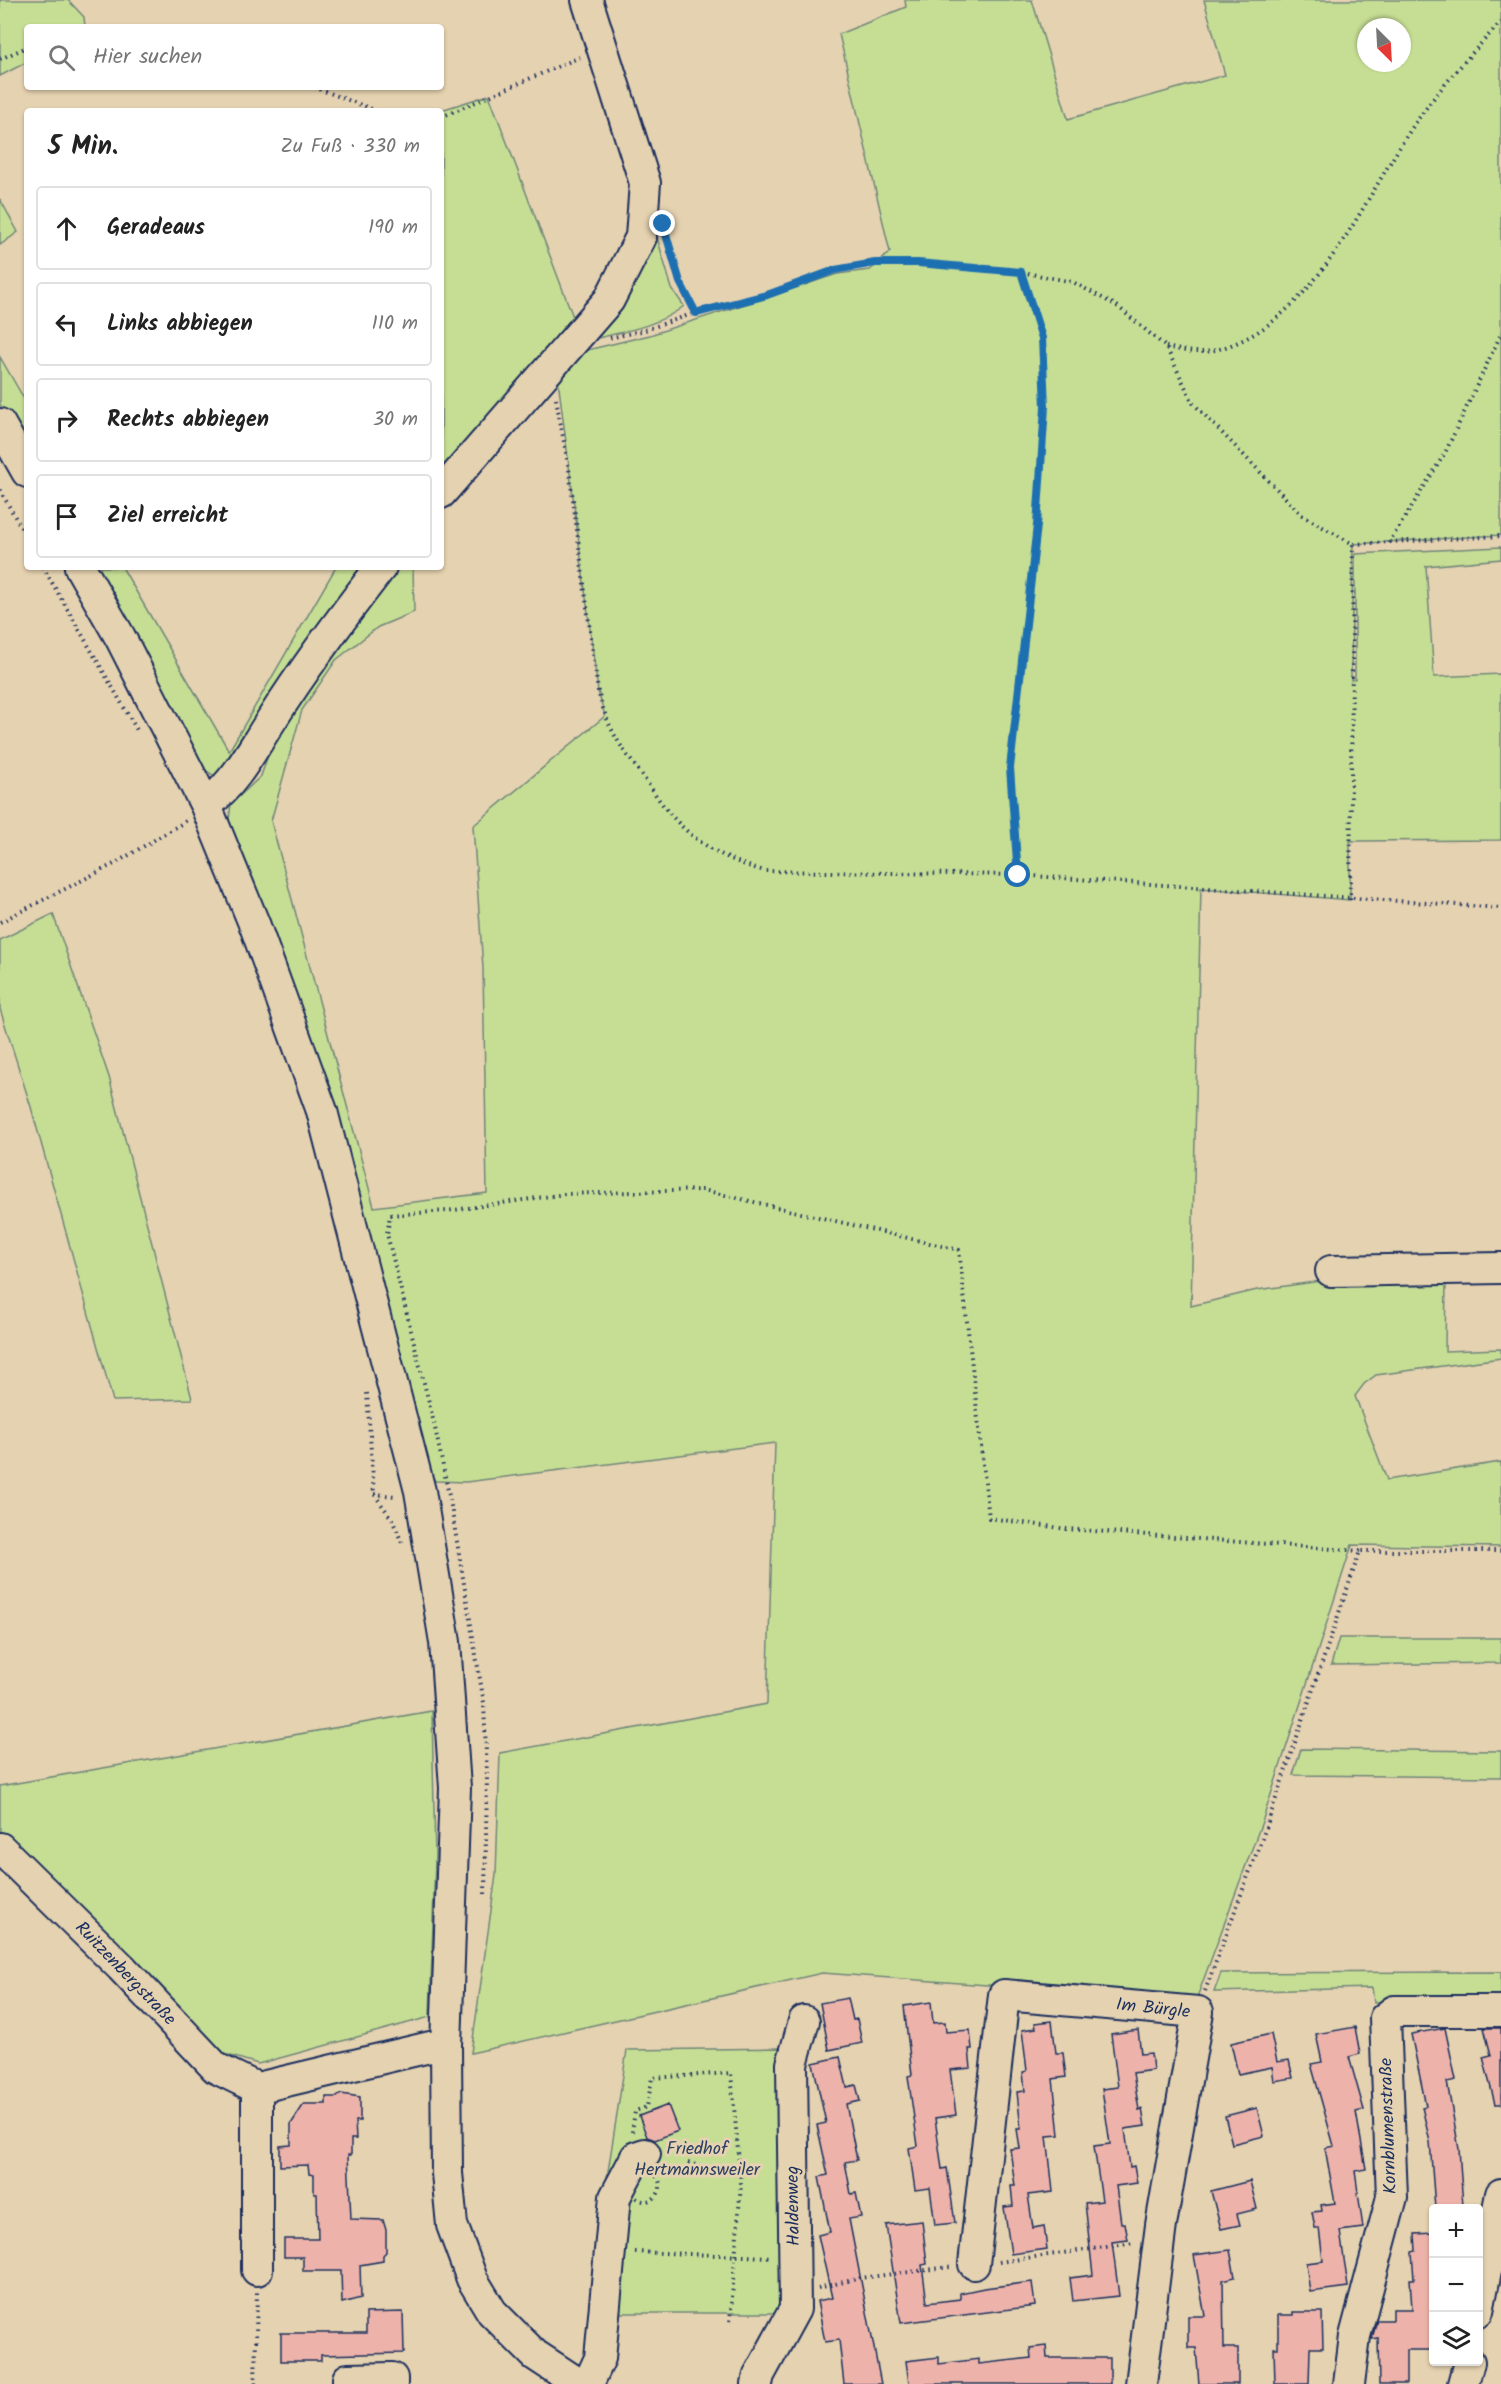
<!DOCTYPE html>
<html lang="de">
<meta charset="utf-8">
<style>
:root{--surface:#fff;--page:#f2f2f2;--text:#222;--muted:#767676;--line:#e0e0e0}
body{margin:0;font-family:Kalam,sans-serif;background:var(--page);color:var(--text)}
.controls{position:absolute;right:18px;bottom:18px;display:grid;overflow:hidden;border-radius:6px;box-shadow:0 2px 4px #0004}
.controls button{width:54px;height:54px;display:grid;place-items:center;padding:0;border:0;border-bottom:2px solid var(--line);background:var(--surface);color:var(--text);font:30px sans-serif}
.compass{position:absolute;left:1357px;top:18px;width:54px;height:54px;border-radius:50%;background:var(--surface);box-shadow:0 2px 4px #0004;rotate:156deg}
.stop{position:absolute;width:18px;height:18px;margin:-14px;border:4px solid #1f6fb2;border-radius:50%;background:#fff}
.stop.end{background:#1f6fb2;border-color:#fff;box-shadow:0 2px 6px #0008}
.list{margin:0;padding:0;list-style:none}
h2{display:flex;justify-content:space-between;align-items:center;height:78px;margin:0;padding:0 24px;font-size:26px}
h2 small{font-size:20px;font-weight:400;color:var(--muted)}
.list li{display:grid;grid-template-columns:39px 1fr auto;gap:18px;align-items:center;box-sizing:border-box;height:84px;margin:0 12px 12px;padding:0 12px;border:2px solid var(--line);border-radius:6px}
.list b{display:block;font-size:22px;white-space:nowrap}
.list em{font-size:20px;font-style:normal;color:var(--muted)}
.icon{flex:none;width:33px;height:33px;fill:none;stroke:currentColor;stroke-width:2;stroke-linecap:round;stroke-linejoin:round}
.map{position:relative;flex:none;width:1501px;height:2384px;overflow:hidden}
.search{position:absolute;background:var(--surface);box-shadow:0 2px 4px #0004;left:24px;top:24px;width:420px;height:66px;display:flex;align-items:center;gap:15px;box-sizing:border-box;padding:0 21px;border-radius:6px;color:var(--muted);font-size:22px}
.panel{position:absolute;background:var(--surface);box-shadow:0 2px 4px #0004;left:24px;top:108px;width:420px;height:462px;border-radius:6px}
.map>svg:first-child{display:block}
</style>
<div class="map">
<svg width="1501" height="2384" viewBox="0 0 1501 2384">
<rect width="100%" height="100%" fill="#e5d2b0"/>
<filter id="ink" filterUnits="userSpaceOnUse"><feTurbulence type="fractalNoise" baseFrequency=".0167" numOctaves="2"/><feDisplacementMap in="SourceGraphic" scale="12" xChannelSelector="R" yChannelSelector="G"/><feConvolveMatrix kernelMatrix="1 2 1 2 8 2 1 2 1" color-interpolation-filters="sRGB"/></filter>
<g filter="url(#ink)">
<!-- green -->
<path fill="#c6de94" stroke="#708679" stroke-width="1.5" fill-rule="evenodd" d="M0,0H68L84,17L85,27H27V62L0,76Z
M905,0H1032L1068,119L1225,75L1204,0H1501V535L1353,544L1351,680L1355,679V554L1501,547V559L1426,566L1434,677L1501,674V840L1350,841V900L1201,888L1191,1306L1257,1290L1321,1281L1446,1280L1445,1351L1501,1349V1358L1376,1375L1364,1384L1355,1396L1387,1480L1501,1462V1547L1352,1545L1263,1819L1196,2000L822,1973L471,2053L496,1875L500,1753L767,1704L775,1443L466,1482L435,1481L418,1453L228,827L231,804L261,776L282,714L390,567H413L414,612L378,627L336,660L302,710L271,821L374,1207L487,1193L483,968L473,826L605,716L598,691L557,372L579,352L650,335L837,274L870,270L890,252L839,34L906,7ZM1366,27H1402V63H1366Z
M489,95L575,322L441,477V111H438Z
M0,199L18,232L0,245Z
M654,227L672,289L684,306C657,327 621,332 589,340Z
M0,357L27,404V453L0,404Z
M90,567H122L229,751L336,567H368L226,775H213L201,767Z
M53,914L109,1077L192,1399L113,1401L31,1107L0,1009V940Z
M1339,1638H1501V1663L1331,1665Z
M432,1711L435,1857L430,2017L258,2064L228,2055L216,2068L0,1848V1786Z
M1301,1749L1501,1751V1777L1293,1775Z
M1501,1972V2001L1374,2002L1372,1988L1214,1992L1221,1973Z
M783,2048L782,2313H613L604,2197L627,2050Z"/>
<!-- building -->
<path fill="#edb3aa" stroke="#1b2f5e" stroke-width="1.5" d="M848,1998L853,2020L857,2019L862,2043L829,2050L820,2003Z
M931,2002L933,2023L945,2022L946,2032L970,2030L972,2049H969L971,2068L950,2070L956,2115L935,2118L942,2169L947,2168L955,2223L935,2225L930,2188L915,2190L909,2148L918,2146L908,2076L912,2075L904,2006Z
M1052,2021L1056,2053H1063L1066,2077L1053,2079L1059,2135L1047,2136L1053,2192L1028,2195L1033,2228L1044,2226L1047,2249L1011,2254L1004,2207L1013,2206L1011,2186H1015L1010,2149L1020,2148L1017,2129H1021L1017,2092L1025,2091L1023,2072L1027,2071L1022,2030L1036,2028L1035,2023Z
M1355,2027L1360,2054L1349,2057L1364,2110L1356,2112L1366,2169L1355,2171L1363,2228L1340,2231L1348,2287L1310,2292L1306,2263L1323,2261L1319,2228H1315L1312,2212L1322,2211L1321,2205L1335,2203L1325,2148L1334,2146L1311,2064L1322,2062L1316,2034Z
M1445,2028L1456,2080L1447,2082L1459,2149L1463,2206L1435,2208L1430,2142L1422,2107L1426,2106L1411,2034Z
M1484,2028H1501V2104H1495L1483,2057L1491,2055Z
M1138,2030L1141,2054L1151,2053L1153,2070L1133,2073L1139,2110L1142,2109L1145,2126L1125,2129L1130,2167L1134,2166L1137,2183L1116,2186L1121,2223H1125L1128,2240L1112,2242L1119,2296L1073,2301L1070,2278L1093,2275L1085,2203L1102,2201L1094,2146L1110,2144L1102,2089L1118,2087L1111,2034Z
M1271,2034L1277,2062L1289,2060L1293,2078L1274,2081L1272,2067L1238,2074L1231,2043Z
M840,2057L847,2087L856,2085L860,2101L846,2104L857,2160L845,2162L851,2194L856,2193L861,2217L849,2219L881,2384H844L839,2340L825,2342L817,2301L832,2298L818,2235L830,2232L819,2177L828,2175L817,2125L826,2123L813,2063Z
M341,2094L360,2097V2121H355L356,2139H351V2155H348L351,2219L383,2220L386,2230V2252L383,2255V2261L360,2265L361,2298L342,2303L341,2271H303V2257H284V2239H318L317,2194H314V2175L309,2174L308,2165L280,2166V2146L291,2145V2124L304,2104H326V2097H337Z
M668,2105L678,2131L655,2140L647,2137L639,2116Z
M1257,2108L1264,2136L1232,2144L1225,2116Z
M1250,2181L1257,2209L1237,2214L1240,2225L1221,2229L1211,2191Z
M922,2221L927,2264L922,2265L927,2303L960,2299V2293L984,2288L1032,2282L1035,2306L901,2323L886,2225Z
M1434,2233L1432,2350H1406V2384H1379L1378,2338L1372,2339L1377,2320H1393V2309H1412L1410,2279H1414L1412,2252L1416,2251L1415,2234Z
M1230,2250L1235,2277L1223,2280L1224,2348H1238V2384H1199L1196,2348H1188V2316H1205L1194,2255Z
M403,2312L404,2353L321,2355V2361H281V2333H366V2313Z
M1293,2312H1322L1323,2348H1310L1309,2384H1275L1274,2348H1278V2315H1293Z
M1046,2346L1047,2358H1110V2384H909L906,2361L939,2357V2364L979,2359V2364L1031,2358L1030,2348Z"/>
<g fill="none" stroke-linecap="round" stroke-linejoin="round">
<!-- minor casing -->
<g stroke="#1b2f5e" stroke-width="34">
<path id="minor" d="M0,424L27,472
M441,493L609,300L641,237L645,183L587,0
M80,567L120,637L206,806L255,926L322,1111L420,1491L445,1642L455,1788L446,2046L447,2173L452,2225L472,2279L492,2312L535,2355L579,2384
M206,806C240,776 248,756 272,719C305,667 343,616 381,567
M1331,1271L1501,1268
M0,1848L121,1967L216,2068L257,2088
M257,2088L430,2047L446,2046
M257,2088V2270
M974,2264L1004,1995L1198,2012L1161,2225L1141,2384
M1478,2311L1501,2194
M348,2384V2379L392,2378V2384
M588,2384L600,2358L615,2197L636,2157L645,2154
M757,2384L759,2375L795,2309L792,2064L804,2021
M1349,2384L1355,2336L1392,2197L1385,2018L1394,2011H1501
M1463,2384L1469,2362"/>
</g>
<!-- path -->
<path stroke="#1b2f5e" stroke-width="4" stroke-dasharray="1.5 4.5" stroke-linecap="butt" d="M0,59L27,47
M314,87L377,111
M441,117L580,57
M667,239L680,282L695,313L767,295L835,270L875,263H918L1021,272L1073,282L1117,306L1166,347L1193,403L1303,516L1353,544L1501,536
M610,338L645,330L695,313
M1166,347C1180,350 1197,354 1211,351C1316,328 1365,192 1421,115C1445,82 1473,52 1501,22
M556,399L569,469L598,691C608,729 619,745 642,775C652,789 661,804 672,816C696,844 730,862 765,871L1018,875L1501,908
M0,490L27,538
M1389,543L1445,453L1501,334
M43,567L137,730
M1018,875L1010,768L1037,525L1045,407L1042,338L1021,272
M1350,900L1353,544
M0,922L114,864L186,821
M367,1393L374,1494L392,1519L402,1543
M374,1494L395,1496
M485,1894L487,1777L484,1703L450,1500L434,1423L387,1234L390,1215L447,1211L565,1194L703,1190L959,1250L989,1518L1067,1529L1360,1551
M1205,1991L1267,1825L1360,1551H1501
M632,2132L635,2111L647,2107L652,2078L731,2073L741,2184L730,2322
M688,2163L740,2175
M630 2186a15 15 0 1 1 30 0a15 15 0 1 1-30 0Z
M635,2252L772,2257
M999,2262L1134,2243
M818,2288L861,2278L950,2267
M255,2384L257,2292"/>
<!-- minor -->
<use href="#minor" stroke="#e5d2b0" stroke-width="30"/>
</g>
</g>
<g fill="none" stroke-linecap="round" stroke-linejoin="round" filter="url(#ink)">
<!-- route -->
<path stroke="#1f6fb2" stroke-width="8" d="M663,224L680,282L696,313L767,295L835,270L875,263H918L1021,272L1042,338L1045,407L1037,525L1010,768L1018,875"/>
</g>
<g text-anchor="middle" dominant-baseline="central" stroke-width="6" stroke-linejoin="round" paint-order="stroke">
<!-- street labels -->
<g font-size="18" fill="#1b2f5e" stroke="#e5d2b0">
<text transform="translate(125 1974) rotate(46)">Ruitzenbergstraße</text>
<text transform="translate(1153 2009) rotate(6)">Im Bürgle</text>
<text transform="translate(1389 2126) rotate(-92)">Kornblumenstraße</text>
<text transform="translate(794 2206) rotate(-91)">Haldenweg</text>
</g>
<!-- park labels -->
<g font-size="18" fill="#2c4063" stroke="#e5d2b0">
<text x="697" y="2149">Friedhof<tspan x="697" dy="21">Hertmannsweiler</tspan></text>
</g>
</g>
</svg>
<div class="controls">
<button>+</button>
<button>−</button>
<button><svg class="icon" aria-label="layers" viewBox="0 0 24 24"><path d="M12 4l9 5-9 5-9-5zM3 14l9 5 9-5"/></svg></button>
</div>
<svg class="compass" viewBox="-18 -18 36 36"><path d="M0-13l5 13h-10z" fill="#e53935"/><path d="M0 13l5-13h-10z" fill="#767676"/></svg>
<div class="stop" style="left:1018px;top:875px"></div>
<div class="stop end" style="left:663px;top:224px"></div>
<div class="search"><svg class="icon" aria-label="search" viewBox="0 0 24 24"><circle cx="10" cy="10" r="6"/><path d="M15 15l6 6"/></svg>Hier suchen</div>
<section class="panel">
<h2>5 Min.<small>Zu Fuß · 330 m</small></h2>
<ul class="list">
<li><svg class="icon" aria-label="ahead" viewBox="0 0 24 24"><path d="M12 20V5M6 11l6-6 6 6"/></svg><div><b>Geradeaus</b></div><em>190 m</em></li>
<li><svg class="icon" aria-label="left" viewBox="0 0 24 24"><path d="M17 20v-9H6M10 6l-5 5 5 5"/></svg><div><b>Links abbiegen</b></div><em>110 m</em></li>
<li><svg class="icon" aria-label="right" viewBox="0 0 24 24"><path d="M7 20v-9h11M14 6l5 5-5 5"/></svg><div><b>Rechts abbiegen</b></div><em>30 m</em></li>
<li><svg class="icon" aria-label="arrive" viewBox="0 0 24 24"><path d="M6 21V4h12l-3 4 3 4H6"/></svg><div><b>Ziel erreicht</b></div></li>
</ul>
</section>
</div>
